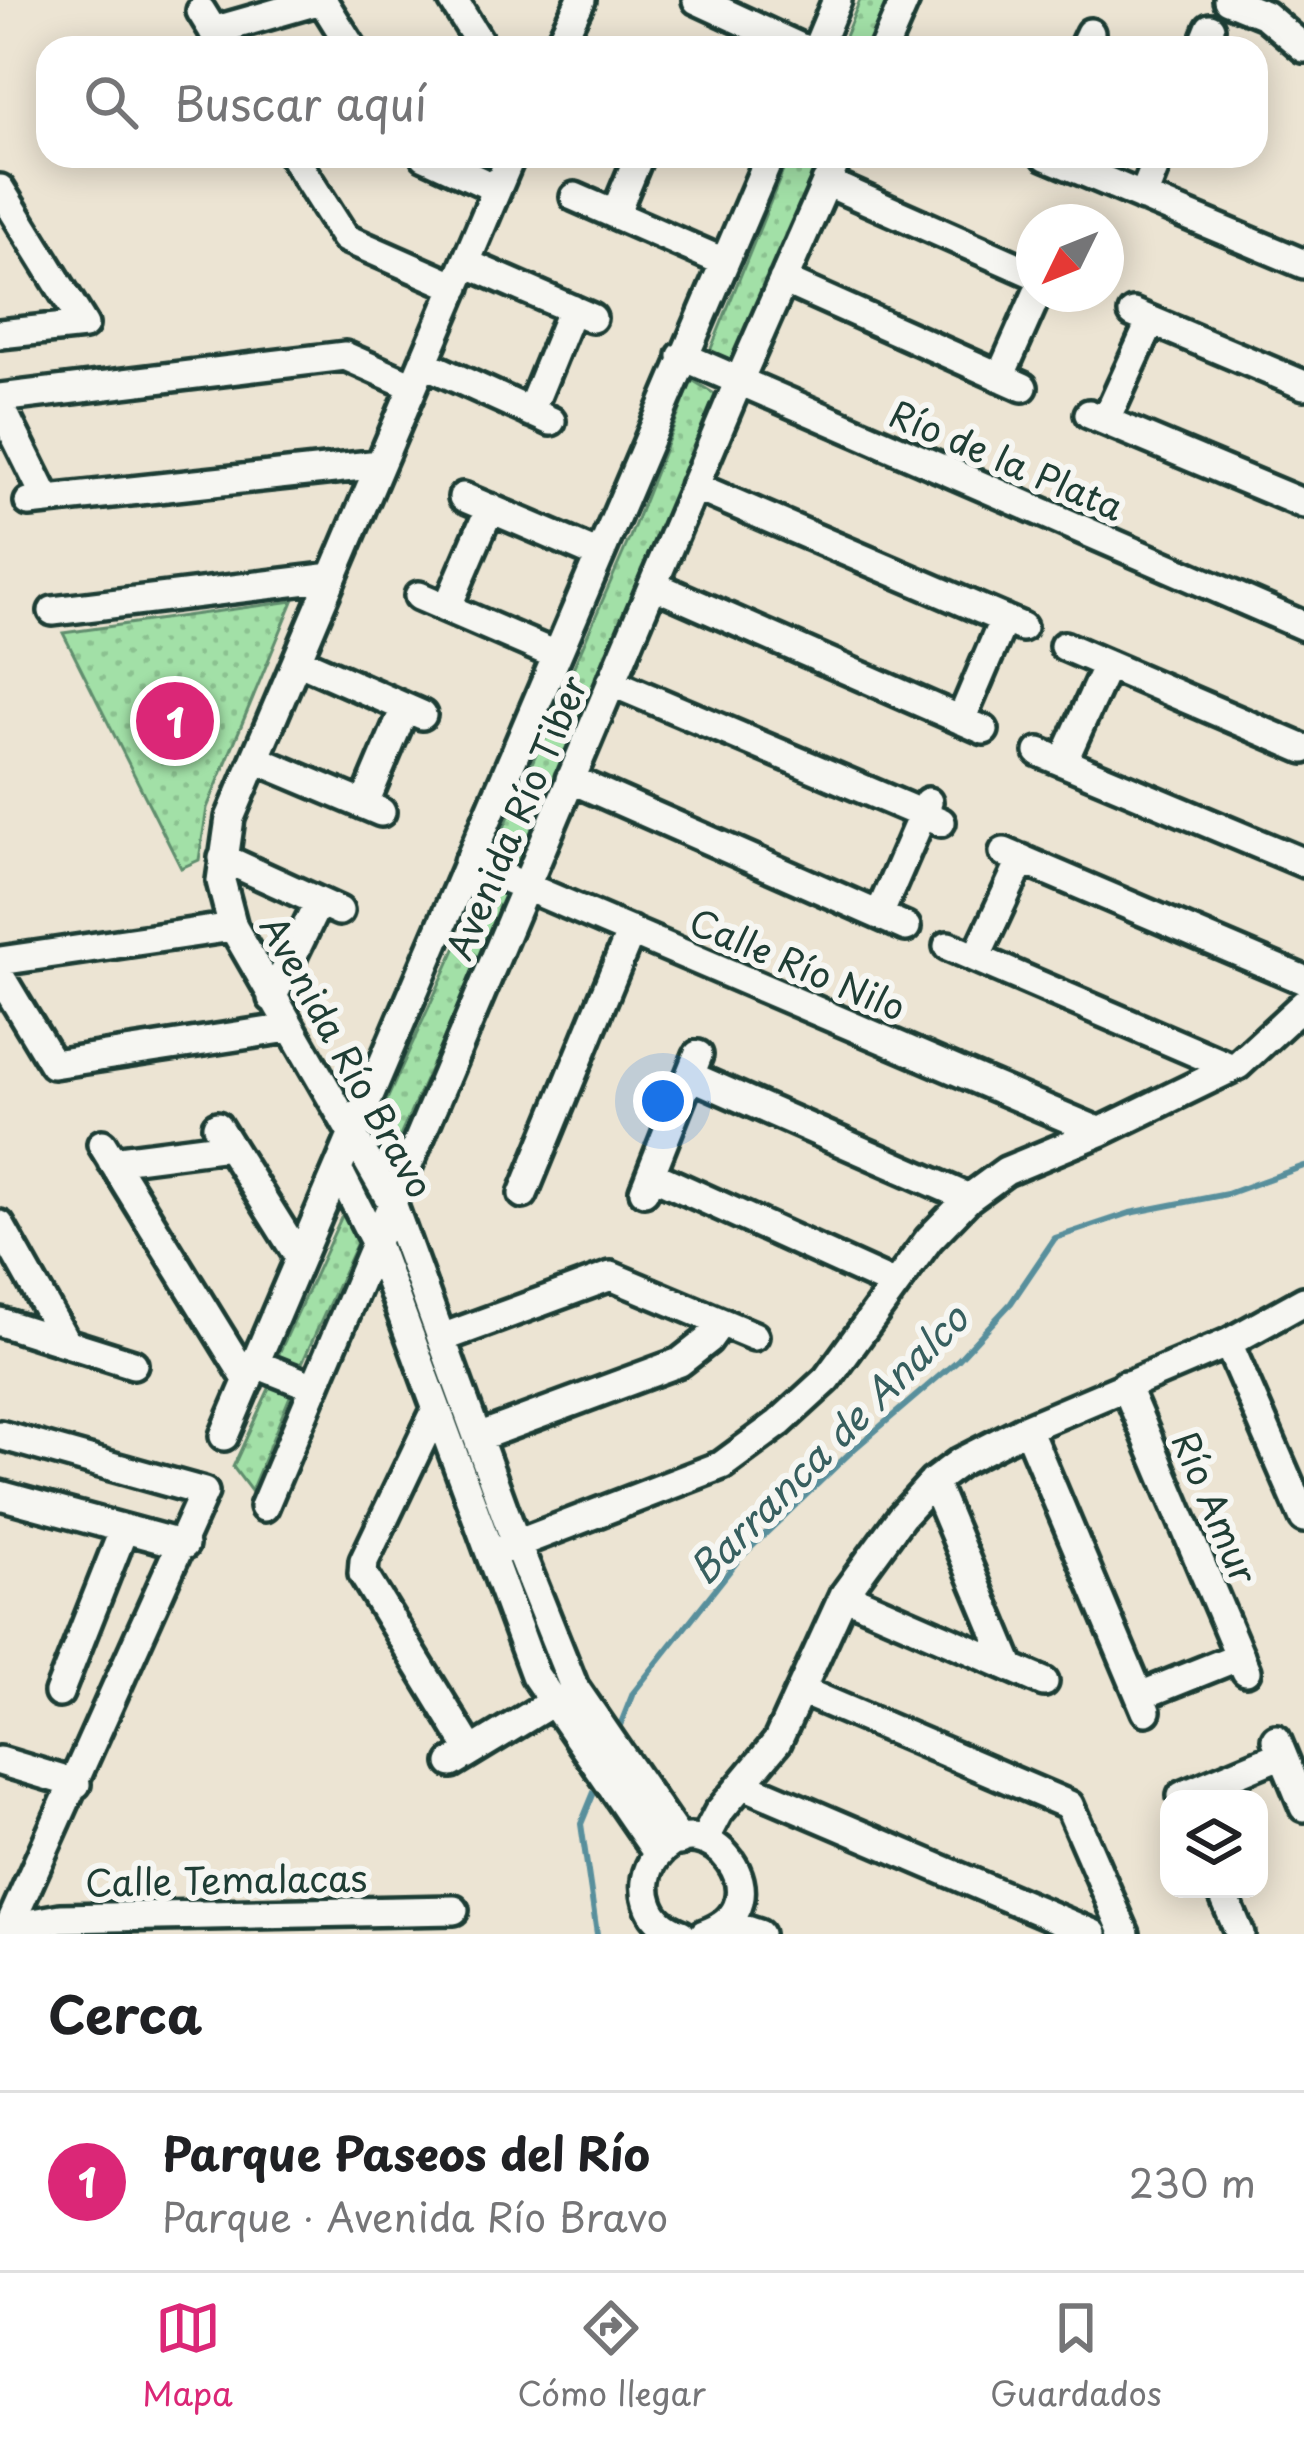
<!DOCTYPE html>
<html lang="es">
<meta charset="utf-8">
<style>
:root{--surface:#fff;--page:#f2f2f2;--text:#202124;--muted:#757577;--line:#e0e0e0;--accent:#db2777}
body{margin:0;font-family:"Playpen Sans",sans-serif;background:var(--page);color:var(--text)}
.controls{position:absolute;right:36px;bottom:36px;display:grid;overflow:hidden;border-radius:24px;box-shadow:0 6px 30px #0003}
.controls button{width:108px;height:108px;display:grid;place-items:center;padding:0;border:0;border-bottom:3px solid var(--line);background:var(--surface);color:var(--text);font:60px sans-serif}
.compass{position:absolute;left:1016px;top:204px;width:108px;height:108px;border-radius:50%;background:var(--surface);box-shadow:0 6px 30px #0003;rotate:227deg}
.you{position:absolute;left:663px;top:1101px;width:42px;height:42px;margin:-30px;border:9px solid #fff;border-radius:50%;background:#1a73e8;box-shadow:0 0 0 18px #1a73e833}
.badge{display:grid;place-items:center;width:78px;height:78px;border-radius:50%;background:var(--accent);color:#fff;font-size:39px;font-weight:700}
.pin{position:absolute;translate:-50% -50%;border:6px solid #fff;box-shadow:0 3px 12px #0006}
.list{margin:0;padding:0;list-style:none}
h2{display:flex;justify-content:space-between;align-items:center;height:156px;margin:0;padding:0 48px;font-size:51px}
h2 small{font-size:39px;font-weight:400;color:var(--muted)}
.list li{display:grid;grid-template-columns:78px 1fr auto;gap:36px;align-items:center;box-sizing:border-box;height:180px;padding:0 48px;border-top:3px solid var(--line)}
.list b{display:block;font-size:45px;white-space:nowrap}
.list p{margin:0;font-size:39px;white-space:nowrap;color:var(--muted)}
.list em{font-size:39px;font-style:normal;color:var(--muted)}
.icon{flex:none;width:66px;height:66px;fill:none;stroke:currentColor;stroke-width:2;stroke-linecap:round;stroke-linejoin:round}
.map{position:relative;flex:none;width:1304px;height:1934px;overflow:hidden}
.search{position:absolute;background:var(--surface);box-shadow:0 6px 30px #0003;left:36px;right:36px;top:36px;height:132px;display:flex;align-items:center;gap:30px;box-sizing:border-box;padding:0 42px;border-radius:36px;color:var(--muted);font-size:45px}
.sheet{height:336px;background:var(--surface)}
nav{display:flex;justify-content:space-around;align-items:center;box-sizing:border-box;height:168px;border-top:3px solid var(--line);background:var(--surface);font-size:33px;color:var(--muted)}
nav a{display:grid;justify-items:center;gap:6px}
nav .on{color:var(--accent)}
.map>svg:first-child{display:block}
</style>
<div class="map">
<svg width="1304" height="1934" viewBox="0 0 1304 1934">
<defs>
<pattern id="park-dots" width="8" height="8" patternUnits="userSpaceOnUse" patternTransform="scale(3)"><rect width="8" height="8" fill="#a2e0a7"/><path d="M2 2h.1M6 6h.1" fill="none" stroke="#8bc190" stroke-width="1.8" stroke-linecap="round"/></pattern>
</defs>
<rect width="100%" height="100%" fill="#ece4d3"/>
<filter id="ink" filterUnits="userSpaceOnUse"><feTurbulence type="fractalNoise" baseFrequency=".00833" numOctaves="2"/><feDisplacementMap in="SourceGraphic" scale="24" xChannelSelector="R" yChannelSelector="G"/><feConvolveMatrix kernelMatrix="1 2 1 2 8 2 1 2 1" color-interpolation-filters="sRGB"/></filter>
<g filter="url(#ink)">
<!-- park -->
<path fill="url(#park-dots)" stroke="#608e6e" stroke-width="3" d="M860,0H888L868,48L844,39Z
M789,156H820L730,367L708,356Z
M692,380L718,396L517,865L493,853L630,537Z
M293,601L207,808L199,860L181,868L63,633Z
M484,885L507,896L389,1161L376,1124Z
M346,1207L358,1240L298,1372L276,1360Z
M272,1382L293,1389L251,1491L233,1467Z"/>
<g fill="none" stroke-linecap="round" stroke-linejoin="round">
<!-- stream -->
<path stroke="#598f9c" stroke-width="6" d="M617,1733L633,1693L739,1559L854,1449L958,1360L1011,1303L1055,1238L1130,1213L1227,1194L1304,1166
M597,1934L581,1824L597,1785"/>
<!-- minor casing -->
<g stroke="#1f3d34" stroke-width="36">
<path id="minor" d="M322,0L352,48
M453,0L483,48
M697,0L801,48
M1228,0L1265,15L1304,48
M201,11L224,48
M213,31L321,0
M557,48L581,0
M817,48L837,0
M884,48L905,0
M1083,48L1090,33
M1202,48L1210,28
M293,156L345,238L456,287
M425,156L497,189
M511,156L230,818L221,881L233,927L392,1203L512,1532L574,1687L680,1841
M1046,156L1304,264
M826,182L1034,274
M0,189L84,325L0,334
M575,197L724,262
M1143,197L1159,156
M615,214L639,156
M466,263L592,318
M783,280L1023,387
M1133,313L1304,385
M682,356L1304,626
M423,363L551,421
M1000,377L1037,294
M0,398L345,356L413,386
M0,405L47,500
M530,412L572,309
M1089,414L1304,504
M1106,420L1151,321
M694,486L1022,627
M463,497L599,555
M29,502L380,464
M653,585L984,730
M419,596L556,655
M447,608L490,508
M53,611L332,577
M1064,646L1304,749
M297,660L422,715
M611,682L941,822
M961,720L1004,619
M1039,752L1304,863
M255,759L381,812
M1063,762L1107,665
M570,779L906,927
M364,805L405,708
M1004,852L1304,980
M223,858L339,911
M468,862L1100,1132
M879,915L928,802
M948,946L1232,1068
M976,958L1022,859
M0,961L233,927
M0,976L53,1064L289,1028
M272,998L318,903
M691,1076L969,1198
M217,1126L299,1257
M102,1144L248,1381
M112,1161L228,1146
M339,1171L376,1244L535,1675L658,1854
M652,1175L895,1285
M644,1191L698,1055
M523,1194L631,931
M0,1225L64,1339
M0,1322L133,1364
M442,1338L611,1276L754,1336
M1228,1343L1304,1518
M256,1364L314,1387
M1125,1385L1246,1671
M436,1410L364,1561L363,1574L471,1751
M1027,1428L1146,1711
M0,1435L204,1492L9,1927
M224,1436L770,156
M478,1437L680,1362L708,1340L721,1322
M933,1482L1010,1666
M0,1495L184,1545
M264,1507L738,383L838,156
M493,1553L722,1465L779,1423L827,1379L929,1239L969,1198L1006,1171L1100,1132L1238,1065L1304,1004
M844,1595L1044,1682
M802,1691L1069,1805L1125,1934
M59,1693L124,1529
M1140,1696L1240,1656
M1276,1739L1304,1807
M0,1761L76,1784
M452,1763L551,1703
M744,1785L1093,1934
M1182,1796L1282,1754
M704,1840L718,1813L777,1742L844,1595L901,1517L933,1482L960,1462L1027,1428L1228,1343L1304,1301
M1221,1889L1240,1934
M726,1923L759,1934
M0,1929L61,1918L454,1910
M681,1934C665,1928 653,1919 648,1902C643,1887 646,1870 656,1857C705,1794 789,1906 704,1934"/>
</g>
<!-- minor -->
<use href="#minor" stroke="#f6f6f2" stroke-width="27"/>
</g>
</g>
<g text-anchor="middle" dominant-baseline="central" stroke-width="12" stroke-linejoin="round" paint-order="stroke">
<!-- street labels -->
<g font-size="36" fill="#1f3d34" stroke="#f6f6f2">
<text transform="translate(1007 459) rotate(23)">Río de la Plata</text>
<text transform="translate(515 817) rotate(-67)">Avenida Río Tiber</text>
<text transform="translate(798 963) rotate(23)">Calle Río Nilo</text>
<text transform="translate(348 1056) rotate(61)">Avenida Río Bravo</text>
<text transform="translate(1216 1507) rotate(67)">Río Amur</text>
<text transform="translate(226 1879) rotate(-1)">Calle Temalacas</text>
</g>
<!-- water labels -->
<g font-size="39" font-style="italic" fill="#375f5f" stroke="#f6f6f2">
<text transform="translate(827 1443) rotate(-45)">Barranca de Analco</text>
</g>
</g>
</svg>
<div class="controls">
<button><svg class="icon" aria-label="layers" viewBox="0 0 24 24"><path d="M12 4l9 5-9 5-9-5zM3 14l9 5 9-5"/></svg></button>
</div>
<svg class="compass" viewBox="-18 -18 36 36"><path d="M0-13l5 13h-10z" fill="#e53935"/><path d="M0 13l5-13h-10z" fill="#757577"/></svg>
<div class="you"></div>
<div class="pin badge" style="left:175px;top:721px">1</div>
<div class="search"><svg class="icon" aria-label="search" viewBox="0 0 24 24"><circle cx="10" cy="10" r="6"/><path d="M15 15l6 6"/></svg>Buscar aquí</div>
</div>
<section class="sheet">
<h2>Cerca<small></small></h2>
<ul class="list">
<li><span class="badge">1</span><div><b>Parque Paseos del Río</b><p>Parque · Avenida Río Bravo</p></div><em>230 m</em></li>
</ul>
</section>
<nav>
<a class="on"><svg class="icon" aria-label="map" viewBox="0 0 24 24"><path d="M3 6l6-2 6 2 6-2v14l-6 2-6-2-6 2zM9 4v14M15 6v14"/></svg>Mapa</a>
<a><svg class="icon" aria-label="directions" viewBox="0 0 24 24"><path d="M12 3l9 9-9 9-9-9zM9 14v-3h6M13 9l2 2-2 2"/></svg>Cómo llegar</a>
<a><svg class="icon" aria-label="saved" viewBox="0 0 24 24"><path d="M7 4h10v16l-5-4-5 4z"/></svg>Guardados</a>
</nav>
